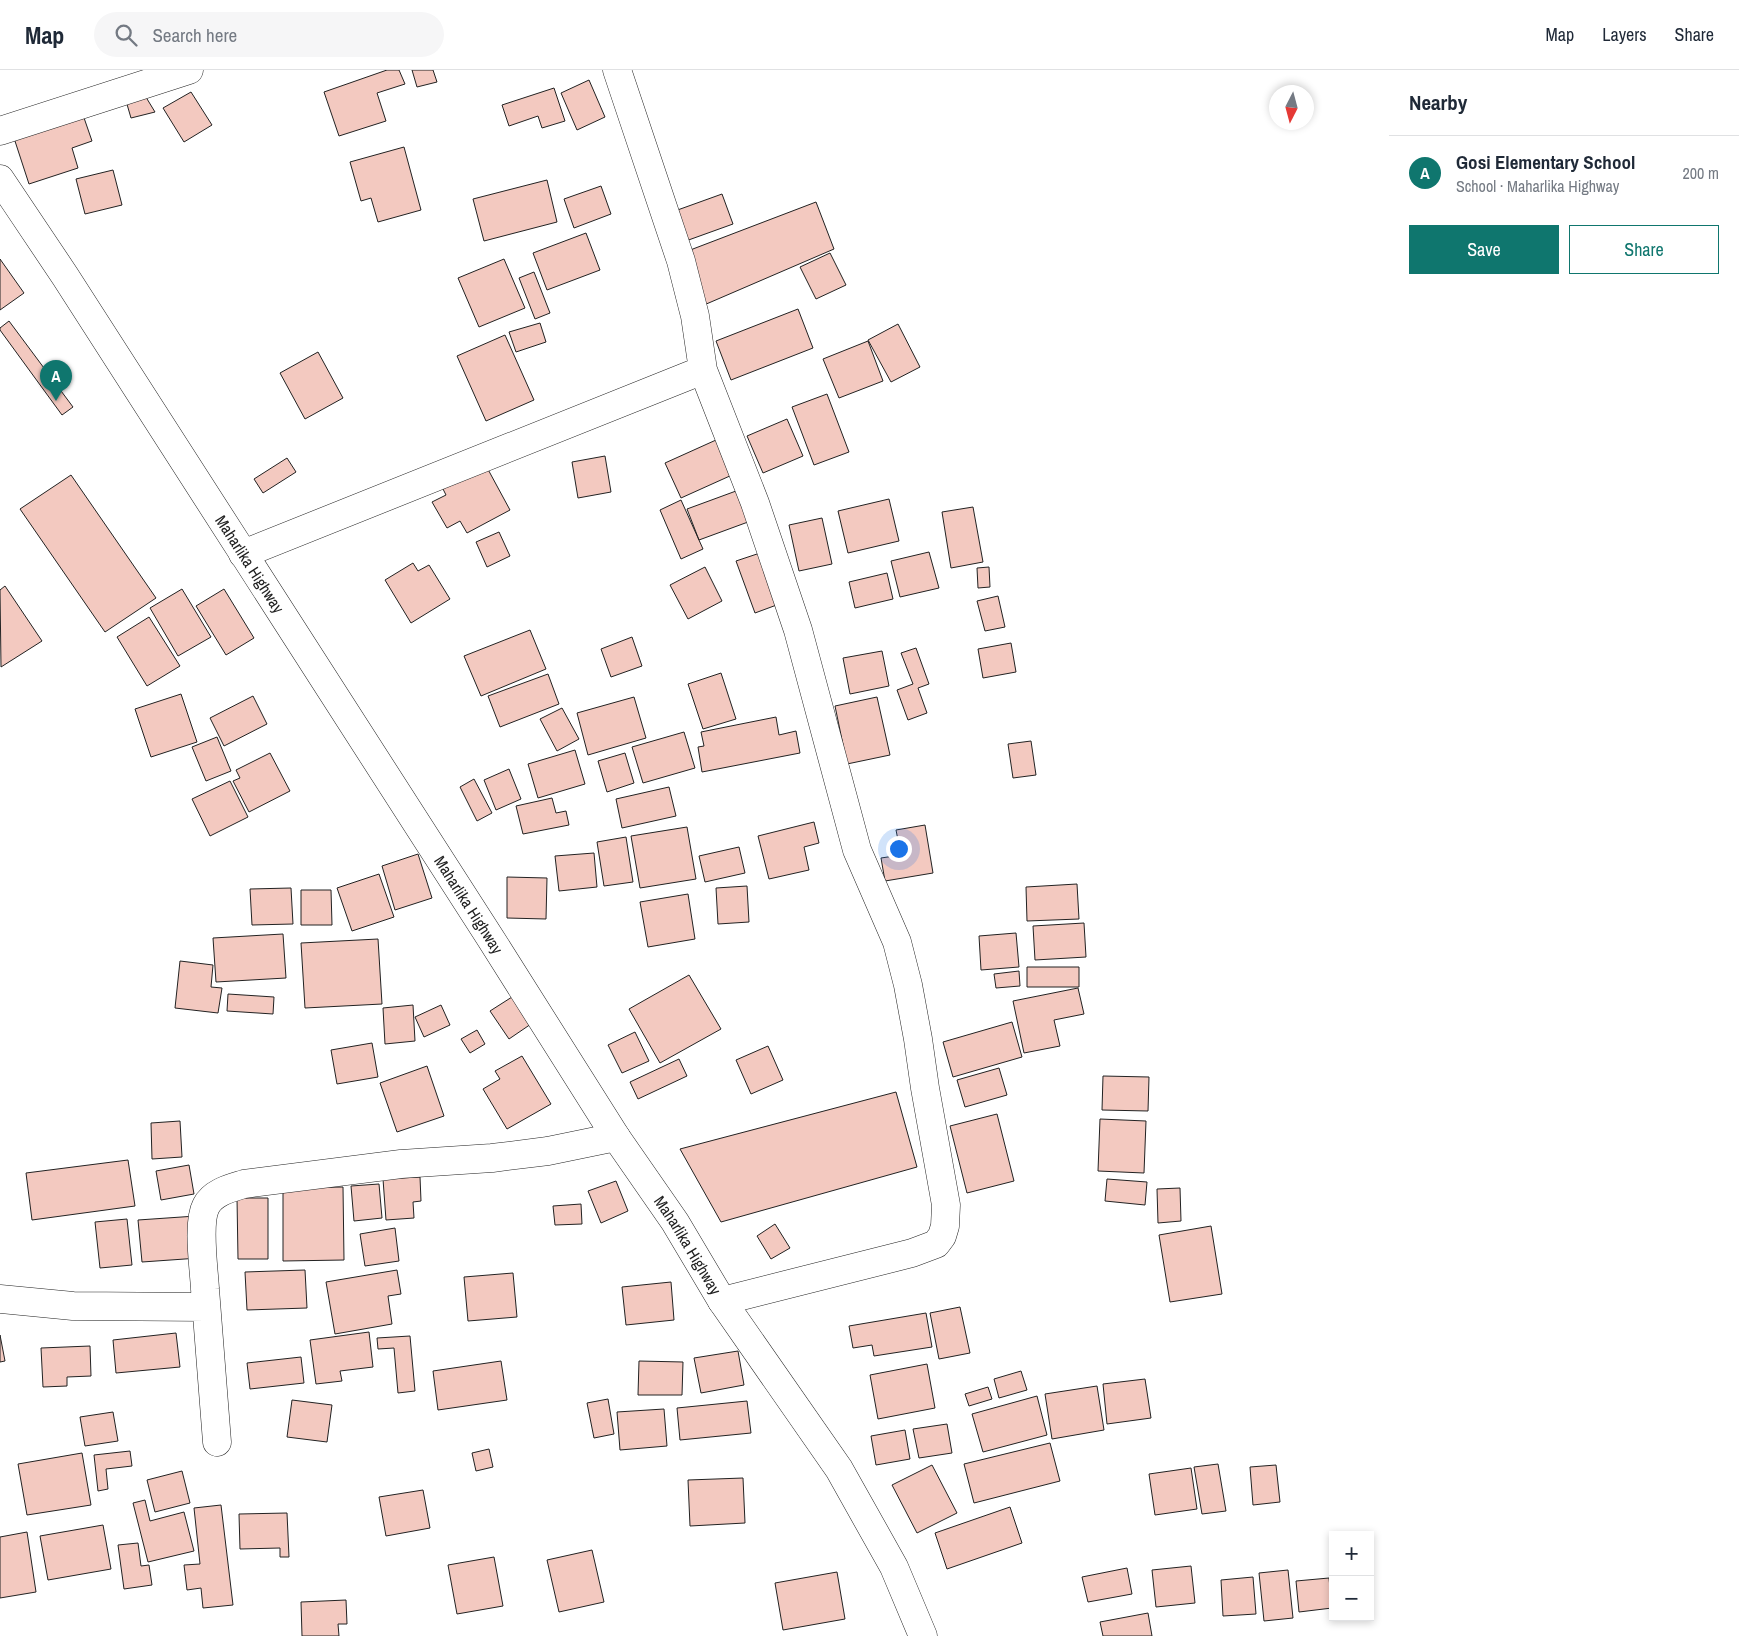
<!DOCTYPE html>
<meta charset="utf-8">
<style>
:root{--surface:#fff;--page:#f6f6f7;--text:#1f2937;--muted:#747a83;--line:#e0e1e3;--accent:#0f766e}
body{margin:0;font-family:"Archivo Narrow",sans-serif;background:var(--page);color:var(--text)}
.controls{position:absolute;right:15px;bottom:15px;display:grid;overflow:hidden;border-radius:0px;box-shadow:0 2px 8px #0003}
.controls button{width:45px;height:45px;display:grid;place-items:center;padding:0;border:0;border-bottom:1px solid var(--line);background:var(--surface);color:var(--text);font:25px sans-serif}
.compass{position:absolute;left:1269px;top:15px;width:45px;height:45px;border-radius:50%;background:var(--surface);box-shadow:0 2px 8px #0003;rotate:186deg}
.you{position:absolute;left:898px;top:778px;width:18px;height:18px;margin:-12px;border:4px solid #fff;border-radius:50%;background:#1a73e8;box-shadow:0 0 0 8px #1a73e833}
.badge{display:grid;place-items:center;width:32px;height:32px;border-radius:50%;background:var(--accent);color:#fff;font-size:16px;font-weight:700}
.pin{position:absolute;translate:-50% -41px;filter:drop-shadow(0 1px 2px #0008)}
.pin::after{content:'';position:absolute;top:26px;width:18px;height:15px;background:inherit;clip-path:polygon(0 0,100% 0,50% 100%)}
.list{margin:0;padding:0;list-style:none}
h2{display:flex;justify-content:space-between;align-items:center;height:65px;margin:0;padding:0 20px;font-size:21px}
h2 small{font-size:16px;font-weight:400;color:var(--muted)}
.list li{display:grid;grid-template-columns:32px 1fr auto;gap:15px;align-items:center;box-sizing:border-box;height:75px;padding:0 20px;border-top:1px solid var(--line)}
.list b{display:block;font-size:19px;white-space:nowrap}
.list p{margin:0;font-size:16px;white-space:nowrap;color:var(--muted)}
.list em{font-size:16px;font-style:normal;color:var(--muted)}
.actions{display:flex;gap:10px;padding:15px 20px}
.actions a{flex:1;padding:11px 0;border:1px solid var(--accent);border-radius:0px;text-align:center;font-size:18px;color:var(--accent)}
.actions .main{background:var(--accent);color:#fff}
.icon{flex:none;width:28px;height:28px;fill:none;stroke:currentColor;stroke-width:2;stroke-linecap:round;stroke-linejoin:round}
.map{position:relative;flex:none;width:1389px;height:1566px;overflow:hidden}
header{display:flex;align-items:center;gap:30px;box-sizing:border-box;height:70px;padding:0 25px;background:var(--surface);border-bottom:1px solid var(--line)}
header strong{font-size:24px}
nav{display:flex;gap:28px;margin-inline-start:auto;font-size:18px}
.search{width:350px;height:45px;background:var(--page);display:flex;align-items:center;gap:12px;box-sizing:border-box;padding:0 18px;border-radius:28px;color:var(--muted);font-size:19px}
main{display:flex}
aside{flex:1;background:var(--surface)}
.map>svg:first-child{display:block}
</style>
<header>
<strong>Map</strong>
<div class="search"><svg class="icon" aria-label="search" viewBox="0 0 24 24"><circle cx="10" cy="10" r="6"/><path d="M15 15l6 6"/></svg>Search here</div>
<nav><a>Map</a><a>Layers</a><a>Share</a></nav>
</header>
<main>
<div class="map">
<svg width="1389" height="1566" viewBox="0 0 1389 1566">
<rect width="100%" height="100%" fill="#fff"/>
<!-- building -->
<path fill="#f3c9c0" stroke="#222" d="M387,0H399L405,14L377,23L386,51L339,66L324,22Z
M412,0H433L437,12L417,17Z
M589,10L605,47L577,60L561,23Z
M554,18L565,51L542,58L538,46L509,56L502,35Z
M141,19L155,42L131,48L124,24Z
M191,22L212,55L184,72L163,38Z
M82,42L92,71L72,78L78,98L29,114L13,65Z
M404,77L421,140L378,152L371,128L361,131L350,92Z
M113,100L122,135L85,144L76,109Z
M547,110L557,152L484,171L473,129Z
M601,116L611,144L574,158L564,129Z
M722,124L733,154L683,172L672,142Z
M816,132L834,179L704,235L685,182Z
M586,163L600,200L547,220L533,183Z
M830,183L846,215L816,229L800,197Z
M0,189L24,223L0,240Z
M504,189L525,238L479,257L458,208Z
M534,202L550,243L535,249L519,208Z
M798,239L813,278L731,310L716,271Z
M9,251L73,337L62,345L0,260V258Z
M540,253L546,272L516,282L509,262Z
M898,254L920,297L891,312L868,270Z
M505,265L534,330L486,351L457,286Z
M868,271L883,311L839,328L823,289Z
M318,282L343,328L305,349L280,303Z
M827,324L849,382L814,395L792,337Z
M787,349L803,386L763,403L747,366Z
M716,370L732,405L681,428L665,393Z
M605,386L611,422L578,428L572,392Z
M287,388L296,402L263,423L254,409Z
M484,392L510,440L467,463L460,451L447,458L432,432L446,425L441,415Z
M71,405L156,528L105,562L20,439Z
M736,421L748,452L699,470L687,439Z
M889,429L899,471L848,483L838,441Z
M681,430L703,479L681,489L660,440Z
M973,437L983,492L951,498L942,442Z
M822,448L832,494L799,501L789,455Z
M499,462L510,486L487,497L476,472Z
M763,482L782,533L755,543L736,491Z
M929,482L939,518L900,527L891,491Z
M413,493L418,501L429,495L450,529L411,553L385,510Z
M705,497L722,531L688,549L670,515Z
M989,497L990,517L978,518L977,498Z
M887,503L893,529L855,538L849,512Z
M5,516L42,571L1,597L0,520Z
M182,519L211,567L178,586L150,538Z
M224,519L254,568L226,585L196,536Z
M998,526L1005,557L985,561L977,531Z
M149,547L180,596L147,616L117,567Z
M530,560L546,599L481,626L464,586Z
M632,567L642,596L611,607L601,579Z
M1011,573L1016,602L983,608L978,579Z
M916,578L929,614L918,618L927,643L908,650L897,620L913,614L901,583Z
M882,581L889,616L850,624L843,588Z
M721,603L736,649L703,659L688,614Z
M548,604L559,634L500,657L488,626Z
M181,624L197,672L151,687L135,639Z
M253,626L267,654L224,676L210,648Z
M634,627L646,668L588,685L577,643Z
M877,627L890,685L847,694L835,636Z
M562,638L579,669L557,681L540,649Z
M776,647L779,665L796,661L800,683L702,702L698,677L704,676L701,662Z
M684,662L695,698L643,713L632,677Z
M217,667L231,701L206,711L192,677Z
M1031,671L1036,705L1013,708L1008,674Z
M575,680L585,714L538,728L528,694Z
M270,683L290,721L249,742L233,711L240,708L236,700Z
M625,683L634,713L607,722L598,691Z
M509,699L521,729L496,740L484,710Z
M474,709L492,743L477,751L460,717Z
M230,711L248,747L210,766L192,729Z
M669,717L676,746L622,758L616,729Z
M552,728L556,743L566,741L569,755L523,764L516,736Z
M814,752L819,773L804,777L809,800L769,809L758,766Z
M925,755L933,803L885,811L881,788L901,785L896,760Z
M687,757L696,809L640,818L631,766Z
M626,767L633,812L604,816L597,772Z
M739,777L745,803L705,812L699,786Z
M594,783L597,817L559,821L555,786Z
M418,784L432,828L395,840L382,796Z
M379,804L394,847L352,861L337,818Z
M507,807L547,808L546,849L507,848Z
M1077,814L1079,849L1027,851L1026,817Z
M747,816L749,852L718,854L716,818Z
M291,818L293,854L252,855L250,819Z
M301,820H331L332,855H301Z
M688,824L695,869L648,877L640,832Z
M1084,853L1086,887L1035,890L1033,856Z
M1016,863L1019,897L981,900L979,866Z
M283,864L286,908L216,912L213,868Z
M378,869L382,934L305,938L301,873Z
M180,891L213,895L211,917L222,918L218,943L175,938Z
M1027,897H1079V917H1027Z
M1019,901L1020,916L996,918L994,904Z
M689,905L721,959L660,993L629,939Z
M1078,918L1084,944L1054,950L1060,976L1024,983L1013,931Z
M228,924L274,927L273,944L227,941Z
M512,927L531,954L509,969L490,941Z
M413,935L415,971L385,974L383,938Z
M441,935L450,955L424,967L415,947Z
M1012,952L1022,987L953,1007L943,972Z
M477,960L485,974L470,983L461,969Z
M635,962L649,991L622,1003L608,975Z
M372,973L378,1007L337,1014L331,980Z
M768,976L783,1010L751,1024L736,990Z
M522,986L551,1034L507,1059L483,1019L500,1009L495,1001Z
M679,989L687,1006L638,1029L630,1012Z
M427,996L444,1046L397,1062L380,1013Z
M999,998L1007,1025L965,1037L957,1010Z
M1103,1006L1149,1007L1148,1041L1102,1040Z
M896,1022L917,1097L721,1152L680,1079Z
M997,1044L1014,1111L967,1123L950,1056Z
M1100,1049L1146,1051L1144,1103L1098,1101Z
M180,1051L182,1087L152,1089L151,1053Z
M128,1090L135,1136L32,1150L26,1103Z
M189,1095L194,1124L161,1130L156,1101Z
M420,1107L421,1131L413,1132L414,1148L386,1150L383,1109Z
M1107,1109L1147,1112L1145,1135L1105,1131Z
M616,1111L628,1141L601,1153L588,1121Z
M379,1114L382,1148L354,1151L351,1116Z
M343,1117L344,1190L283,1191V1118Z
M1180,1118L1181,1151L1158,1153L1157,1119Z
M237,1128H268V1189H238Z
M581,1134L582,1154L555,1155L553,1136Z
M196,1146L199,1188L142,1192L138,1150Z
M127,1149L132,1195L100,1198L95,1152Z
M775,1154L790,1178L771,1189L757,1166Z
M1211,1156L1222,1224L1170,1232L1159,1165Z
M395,1158L399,1191L365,1196L360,1164Z
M305,1200L307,1238L247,1240L245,1202Z
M397,1200L401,1224L388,1226L392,1254L335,1264L326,1212Z
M513,1203L517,1247L468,1251L464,1207Z
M671,1212L674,1250L626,1255L622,1217Z
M960,1237L970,1283L939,1289L930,1243Z
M926,1243L932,1277L874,1286L872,1275L853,1278L849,1256Z
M369,1262L373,1297L340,1301L342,1311L316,1314L310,1270Z
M176,1263L180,1297L116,1303L113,1270Z
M0,1265L5,1291L0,1292Z
M410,1266L415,1321L398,1323L394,1278L378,1279L377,1268Z
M90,1276L91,1306L67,1307V1316L43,1317L41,1278Z
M738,1281L744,1315L701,1323L694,1288Z
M301,1287L304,1313L250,1319L247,1293Z
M501,1291L507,1330L438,1340L433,1301Z
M639,1291L683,1292L682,1325H638Z
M927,1294L935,1338L878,1349L870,1305Z
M1021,1301L1027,1320L999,1328L994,1309Z
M1145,1309L1151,1348L1107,1354L1103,1314Z
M1097,1316L1104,1360L1052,1369L1045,1324Z
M988,1317L992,1329L969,1336L965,1324Z
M1037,1326L1047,1365L983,1382L972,1344Z
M608,1329L614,1364L594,1368L587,1333Z
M292,1330L332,1335L327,1372L287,1367Z
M747,1331L751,1363L680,1370L677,1338Z
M664,1339L667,1376L620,1380L617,1342Z
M113,1342L118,1371L85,1376L80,1347Z
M947,1354L952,1383L919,1388L913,1359Z
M905,1360L910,1389L876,1395L871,1366Z
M1050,1373L1060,1411L974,1433L964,1394Z
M489,1379L493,1397L476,1401L472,1383Z
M130,1381L132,1396L106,1399L108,1419L98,1421L94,1385Z
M82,1383L91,1435L27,1445L18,1394Z
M1218,1394L1226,1441L1202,1444L1194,1397Z
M932,1395L957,1443L917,1463L892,1415Z
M1276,1395L1280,1432L1253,1435L1250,1397Z
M1191,1398L1197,1439L1155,1445L1149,1404Z
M182,1401L190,1433L155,1442L147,1410Z
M743,1408L745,1453L690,1456L688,1410Z
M423,1420L430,1458L386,1466L379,1427Z
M145,1430L150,1451L184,1442L194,1481L148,1492L133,1433Z
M221,1435L233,1535L203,1538L201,1518L187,1520L184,1495L200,1494L194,1438Z
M1010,1437L1022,1473L947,1499L935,1463Z
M287,1443L289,1487H280V1478L240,1479L239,1444Z
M103,1455L111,1499L48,1510L40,1466Z
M27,1462L36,1522L0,1528V1467Z
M138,1473L141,1496L149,1495L152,1515L124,1519L118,1475Z
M592,1480L604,1532L559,1542L547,1490Z
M494,1487L503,1536L457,1544L448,1495Z
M1191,1496L1195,1533L1156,1537L1152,1500Z
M1127,1498L1132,1524L1088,1532L1082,1507Z
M1288,1500L1293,1548L1264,1551L1259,1503Z
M837,1502L845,1549L783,1560L775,1513Z
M1253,1507L1256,1544L1223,1546L1221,1510Z
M1329,1508L1332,1538L1299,1542L1296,1511Z
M346,1530L347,1554H338L339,1566H302L301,1532Z
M1148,1543L1152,1566H1103L1100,1552Z"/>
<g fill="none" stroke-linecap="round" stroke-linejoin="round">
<!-- minor casing -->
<g stroke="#222" stroke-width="29">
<path id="minor" d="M617,0L681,191L695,246L703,300L755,433L798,560L857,780L897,872L908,915L918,969L925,1018L946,1135L945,1156L942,1166L936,1174L912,1183L722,1231
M0,61L189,0
M243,484L703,300
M0,1229L73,1236L206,1237
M217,1372C213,1321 209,1270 205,1219C204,1199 197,1153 206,1136C213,1122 231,1118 244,1114L401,1094L492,1088L548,1081L616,1067"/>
</g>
<!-- highway casing -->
<g stroke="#222" stroke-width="29">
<g id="highway">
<path id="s1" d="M0,109L65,206L491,869L616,1067L675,1152L722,1231L839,1399L894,1497L923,1566"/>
</g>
</g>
<!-- minor -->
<use href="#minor" stroke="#fff" stroke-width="28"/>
<!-- highway -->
<use href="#highway" stroke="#fff" stroke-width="28"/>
</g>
<g text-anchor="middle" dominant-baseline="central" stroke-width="4" stroke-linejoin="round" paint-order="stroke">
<!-- street labels -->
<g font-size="16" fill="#222" stroke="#fff">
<text stroke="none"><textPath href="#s1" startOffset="459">Maharlika Highway</textPath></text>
<text stroke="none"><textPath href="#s1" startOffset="864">Maharlika Highway</textPath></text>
<text stroke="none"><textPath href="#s1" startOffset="1269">Maharlika Highway</textPath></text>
</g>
</g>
</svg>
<div class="controls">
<button>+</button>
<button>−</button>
</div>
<svg class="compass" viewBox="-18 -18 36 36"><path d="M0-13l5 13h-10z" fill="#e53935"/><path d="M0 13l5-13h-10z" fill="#747a83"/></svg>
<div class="you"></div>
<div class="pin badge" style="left:56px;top:331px">A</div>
</div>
<aside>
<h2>Nearby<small></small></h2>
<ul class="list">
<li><span class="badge">A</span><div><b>Gosi Elementary School</b><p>School · Maharlika Highway</p></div><em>200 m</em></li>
</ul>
<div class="actions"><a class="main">Save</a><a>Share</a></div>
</aside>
</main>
